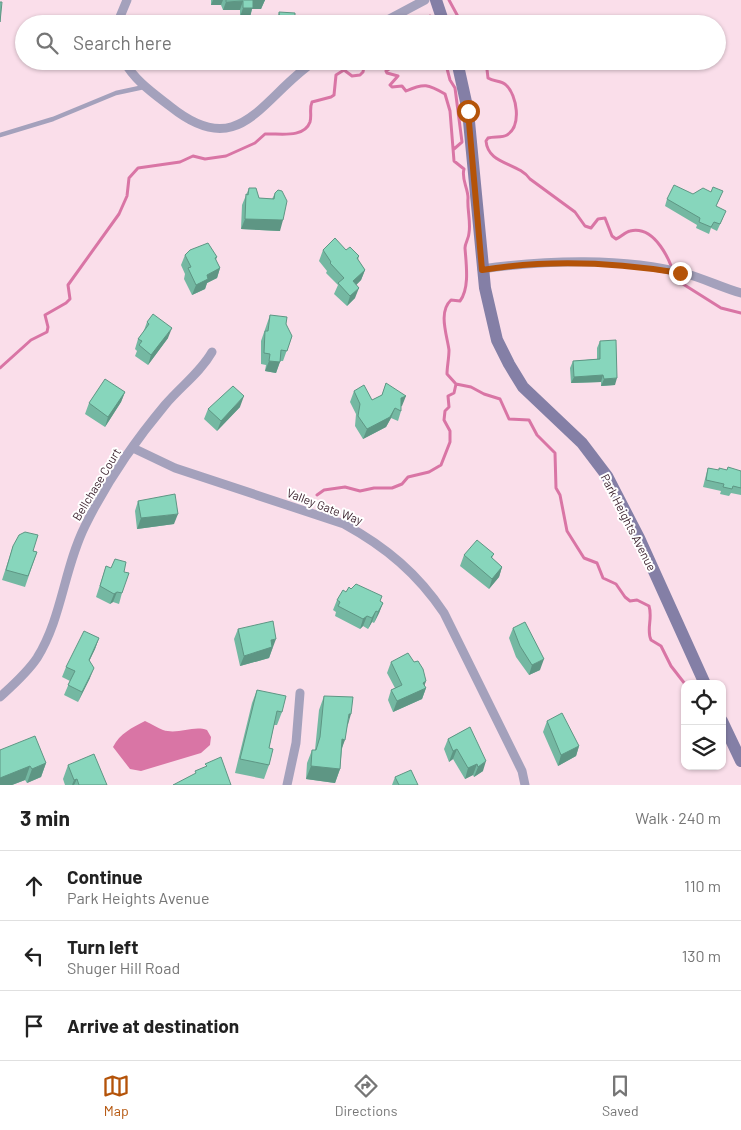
<!DOCTYPE html>
<meta charset="utf-8">
<style>
:root{--surface:#fff;--page:#f6f6f6;--text:#222;--muted:#767676;--line:#e0e0e0;--accent:#b45309}
body{margin:0;font-family:Barlow,sans-serif;background:var(--page);color:var(--text)}
.controls{position:absolute;right:15px;bottom:15px;display:grid;overflow:hidden;border-radius:10px;box-shadow:0 1px 4px #0004}
.controls button{width:45px;height:45px;display:grid;place-items:center;padding:0;border:0;border-bottom:1px solid var(--line);background:var(--surface);color:var(--text);font:25px sans-serif}
.stop{position:absolute;width:15px;height:15px;margin:-11px;border:4px solid #b45309;border-radius:50%;background:#fff}
.stop.end{background:#b45309;border-color:#fff;box-shadow:0 1px 5px #0008}
.list{margin:0;padding:0;list-style:none}
h2{display:flex;justify-content:space-between;align-items:center;height:65px;margin:0;padding:0 20px;font-size:21px}
h2 small{font-size:16px;font-weight:400;color:var(--muted)}
.list li{display:grid;grid-template-columns:32px 1fr auto;gap:15px;align-items:center;box-sizing:border-box;height:70px;padding:0 20px;border-top:1px solid var(--line)}
.list b{display:block;font-size:19px;white-space:nowrap}
.list p{margin:0;font-size:16px;white-space:nowrap;color:var(--muted)}
.list em{font-size:16px;font-style:normal;color:var(--muted)}
.icon{flex:none;width:28px;height:28px;fill:none;stroke:currentColor;stroke-width:2;stroke-linecap:round;stroke-linejoin:round}
.map{position:relative;flex:none;width:741px;height:785px;overflow:hidden}
.search{position:absolute;background:var(--surface);box-shadow:0 1px 4px #0004;left:15px;right:15px;top:15px;height:55px;display:flex;align-items:center;gap:12px;box-sizing:border-box;padding:0 18px;border-radius:28px;color:var(--muted);font-size:19px}
.sheet{height:275px;background:var(--surface)}
nav{display:flex;justify-content:space-around;align-items:center;box-sizing:border-box;height:70px;border-top:1px solid var(--line);background:var(--surface);font-size:14px;color:var(--muted)}
nav a{display:grid;justify-items:center;gap:2px}
nav .on{color:var(--accent)}
.map>svg:first-child{display:block}
</style>
<div class="map">
<svg width="741" height="785" viewBox="0 0 741 785">
<rect width="100%" height="100%" fill="#fadeea"/>
<!-- water -->
<path fill="#d975a5" d="M145,721C152,724 158,728 163,730C178,735 193,725 207,730L211,737L210,745L201,753L141,771L130,769L113,747C120,733 132,728 145,721Z"/>
<g fill="none" stroke-linecap="round" stroke-linejoin="round">
<!-- stream -->
<path stroke="#d975a5" stroke-width="3" d="M449,0L462,24
M430,16L432,24
M397,61L394,66L386,71L387,73L398,76L390,85L392,87L402,86L406,91C424,83 428,84 445,94L450,111L454,161L464,169C461,179 468,188 468,198C467,210 471,222 469,233C469,238 465,243 465,248C466,263 470,288 460,301L451,300C438,312 447,335 449,350C449,358 447,367 447,374L456,384L471,387L484,394L500,399L509,419L529,420L537,435L555,453L556,488L560,495L567,531L584,558L597,563L603,578L616,584L625,597L630,601L637,600L649,606C653,618 646,630 651,640L661,646L671,666L685,684
M445,61L450,80L455,88L462,142L454,149
M486,61L488,78C494,82 501,80 506,85C517,95 522,126 507,135C502,138 494,136 488,138L486,141C488,165 518,162 530,179L575,212L585,226L591,228L598,219L605,218L612,236L616,239C621,237 625,232 630,231C655,225 671,261 675,279L721,308L741,313
M0,368L31,340L47,332L48,327L45,315L66,303L70,299L68,285L119,214L127,196L129,178L138,168L180,162L193,156L205,159L226,156L255,143L265,134C278,133 304,139 310,122C312,115 309,109 312,102L331,97L334,95L336,75L344,70L352,76L360,75L363,72L365,61
M317,495L324,490L345,487L360,491L374,488H392L402,484L408,477L429,472L441,465L450,442V431L444,420L445,411L449,407L448,396L454,393L456,384
M685,703V710"/>
<!-- lane -->
<path stroke="#a4a1bc" stroke-width="4.5" d="M0,135L53,119L116,93L144,87"/>
<!-- street -->
<path stroke="#a4a1bc" stroke-width="9" d="M117,24L127,0
M380,24L425,0
M124,61C135,81 153,93 171,107C241,163 262,96 315,61
M482,269C546,260 624,257 687,274C705,279 723,288 741,293
M133,448L175,468L344,524C386,547 418,574 444,613L522,771L525,785
M0,697C13,685 27,673 37,658C62,618 64,568 85,526C106,483 134,442 165,405C181,386 200,373 212,352
M287,785L296,743L300,693"/>
<!-- secondary -->
<path stroke="#847fa6" stroke-width="12" d="M436,0L444,24
M457,61L468,111L485,288L497,340L509,364L523,387L582,443L607,476L639,538L705,684
M722,721L741,761"/>
</g>
<!-- wall -->
<path fill="#74b8a2" d="M211,0H265L261,9H252L250,17H240V10H223L221,5H211Z
M279,12L295,24H277V19Z
M249,188L259,198L272,199L275,193L280,231L241,229L242,205Z
M693,194L720,198L716,206L723,218L717,231L711,228L709,234L696,228L697,225L665,206L667,199Z
M323,250H346L359,256L358,260L365,270L361,280L356,285L355,298L347,306L334,294L338,285L326,273L327,271L319,261Z
M185,255L217,257L216,260L220,268L217,278L207,283L205,289L192,295L184,279L185,274L181,265Z
M270,315L292,336L283,361H280L276,373L265,371L266,365L261,364V341Z
M147,322L168,338L148,365L135,356L137,351L135,349L138,339L143,333Z
M600,341L615,385L601,386V382L571,383L570,368L573,361L597,359V348Z
M386,383L402,406H401V411L398,421L391,418L386,427L363,439L355,426L356,414L350,402L354,391L372,400L382,395Z
M125,392L121,402L105,427L85,414L89,403Z
M240,407L217,431L204,419L208,409Z
M708,468L718,470L741,471V495L731,493L729,496L720,494L721,491L703,487L706,475Z
M138,501L174,524L137,529L135,511Z
M13,546L37,552L25,587L2,580Z
M494,554L492,558L502,567L499,577L489,589L460,566L464,555Z
M106,566L122,593L119,604L113,602L110,604L96,597Z
M337,600L380,601L383,603L379,613L374,623L372,622L368,629L363,626L360,629L335,616L336,612L333,610Z
M513,628L540,670L529,675L516,657L509,638Z
M238,629L273,649H272L269,658L240,666L234,639Z
M99,638L95,649L89,661L90,678L78,702L64,695L70,681L62,677L66,667Z
M391,662L426,681L424,685L426,688L422,699L393,712L388,700L391,690L395,688L387,673Z
M257,690L282,712L277,725H274L269,748V765L264,779L235,773L252,703Z
M324,696L347,728L342,749L340,769L335,783L306,779L307,763L312,750H315L319,710Z
M547,721L579,746L576,756L558,766L543,732Z
M470,727L483,771L474,777L473,775L465,779L453,759L449,762L444,749L448,739Z
M0,750L46,763L41,777L27,783L25,780L12,785H0Z
M68,765L107,785H65L63,779Z
M395,777L418,785H392Z"/>
<!-- shaded-wall -->
<path fill="#5e9684" d="M213,0H223L221,5H211Z
M253,0H265L261,9H252L250,17H240L243,8Z
M243,1L240,10H223L226,2Z
M245,219L283,220L280,231L241,229Z
M220,268L217,278L207,283L205,289L192,295L196,285L207,275Z
M365,270L361,280L349,292L353,281Z
M359,288L355,298L347,306L350,296Z
M172,328L168,338L148,365L151,355Z
M269,361L280,362L276,373L265,371Z
M603,375L601,382L571,383L574,377Z
M617,378L615,385L601,386L604,379Z
M125,392L121,402L105,427L108,417Z
M244,396L240,407L217,431L221,421Z
M406,396L402,406L397,408L401,398Z
M395,408L391,418L386,427L363,439L367,429Z
M178,514L174,524L137,529L141,518Z
M502,567L499,577L489,589L492,579Z
M117,592L113,602L110,604L114,594Z
M383,603L379,613L374,623L378,612Z
M376,611L372,622L368,629L372,618Z
M367,616L363,626L360,629L363,619Z
M99,638L95,649L85,670L89,660Z
M276,639L269,658L240,666L244,656L271,640Z
M544,659L540,670L529,675L532,665Z
M94,668L90,678L78,702L82,692Z
M426,681L423,690L426,688L422,699L393,712L397,701Z
M349,714H351L347,728Z
M342,739L345,740L340,753Z
M579,746L576,756L558,766L561,755Z
M457,749L453,759L449,762L453,751Z
M486,761L483,771L474,777L478,767Z
M46,763L41,777L27,783L32,769Z
M477,764L473,775L465,779L468,768Z
M30,766L25,780L12,785H0V778Z
M311,766L340,769L335,783L306,779Z
M77,779L74,785H72L74,780Z"/>
<!-- building -->
<path fill="#87d6bc" stroke="#5e9684" d="M226,0H265H253V8H243V1L226,2Z
M0,2H2L0,22Z
M279,12L295,13V24H280Z
M674,185L693,194L703,188L711,192L713,187L723,191L716,206L726,211L720,224L714,222L711,227L699,222L700,218L667,199Z
M249,188H256L259,198L274,199L275,193L278,190L282,191L287,201L283,220L245,219L246,194L248,195Z
M335,238L346,250L350,247L359,256L357,258L365,270L353,281L359,288L350,296L338,283L344,278L330,263L331,262L323,250Z
M208,243L217,257L215,258L220,268L207,275L208,279L196,285L188,268L191,267L185,255L190,250Z
M153,314L172,328L151,355L139,345L142,341L138,339L149,324L147,322Z
M270,315L287,317L286,324L292,336L287,351L281,350L280,362L269,361L270,354L264,353L265,331H268Z
M616,340L617,378L604,379L603,375L574,377L573,361L600,359V341Z
M105,379L125,392L108,417L89,403Z
M386,383L406,396L401,398V411L395,408L390,417L367,429L358,416L360,404L354,391L364,385L372,400L382,395Z
M233,386L244,396L221,421L208,409Z
M728,467L741,471V488L733,486L732,489L723,487L724,484L706,480L708,468L719,470V468L727,470Z
M175,494L178,514L141,518L138,501Z
M25,532L38,535L33,551L37,552L28,576L6,570L13,546L19,535Z
M477,540L494,554L491,557L502,567L492,579L464,555Z
M115,559L126,562L124,572L129,573L122,593L117,592L114,594L100,586L106,566L111,568Z
M356,584L382,596L380,601L383,603L378,612L376,611L372,618L367,616L363,619L338,606L340,602L337,600L343,590L346,592L349,587L351,589Z
M273,621L276,639L271,640L272,647L244,656L238,629Z
M525,622L544,659L532,665L520,646L513,628Z
M84,631L99,638L89,660L94,668L82,692L68,685L75,671L66,667Z
M408,653L414,662L418,661L423,669L426,681L423,683L426,688L397,701L391,690L402,685L391,662Z
M257,690L286,696L282,712L277,711L269,748L273,749L269,765L240,759Z
M324,696L353,697L351,714H349L345,740L342,739L340,769L311,766L312,750H316L320,737Z
M562,713L579,746L561,755L547,721Z
M470,727L486,761L478,767L477,764L468,768L457,749L453,751L448,739Z
M35,736L46,763L32,769L30,766L0,778V750Z
M94,754L107,785H79L77,779L74,780L68,765Z
M221,757L231,785H173L196,773L195,771L207,766L205,764Z
M411,770L418,785H399L395,777Z"/>
<g fill="none" stroke-linecap="round" stroke-linejoin="round">
<!-- route -->
<path stroke="#b45309" stroke-width="6" d="M468,111L482,270C548,259 614,262 680,273"/>
</g>
<g text-anchor="middle" dominant-baseline="central" stroke-width="4" stroke-linejoin="round" paint-order="stroke">
<!-- street labels -->
<g font-size="12" fill="#391f2b" stroke="#fff">
<text transform="translate(96 484) rotate(-59)">Bellchase Court</text>
<text transform="translate(325 506) rotate(21)">Valley Gate Way</text>
<text transform="translate(629 522) rotate(63)">Park Heights Avenue</text>
</g>
</g>
</svg>
<div class="controls">
<button><svg class="icon" aria-label="locate" viewBox="0 0 24 24"><circle cx="12" cy="12" r="6"/><path d="M12 2v4M12 18v4M2 12h4M18 12h4"/></svg></button>
<button><svg class="icon" aria-label="layers" viewBox="0 0 24 24"><path d="M12 4l9 5-9 5-9-5zM3 14l9 5 9-5"/></svg></button>
</div>
<div class="stop" style="left:468px;top:111px"></div>
<div class="stop end" style="left:680px;top:273px"></div>
<div class="search"><svg class="icon" aria-label="search" viewBox="0 0 24 24"><circle cx="10" cy="10" r="6"/><path d="M15 15l6 6"/></svg>Search here</div>
</div>
<section class="sheet">
<h2>3 min<small>Walk · 240 m</small></h2>
<ul class="list">
<li><svg class="icon" aria-label="ahead" viewBox="0 0 24 24"><path d="M12 20V5M6 11l6-6 6 6"/></svg><div><b>Continue</b><p>Park Heights Avenue</p></div><em>110 m</em></li>
<li><svg class="icon" aria-label="left" viewBox="0 0 24 24"><path d="M17 20v-9H6M10 6l-5 5 5 5"/></svg><div><b>Turn left</b><p>Shuger Hill Road</p></div><em>130 m</em></li>
<li><svg class="icon" aria-label="arrive" viewBox="0 0 24 24"><path d="M6 21V4h12l-3 4 3 4H6"/></svg><div><b>Arrive at destination</b></div></li>
</ul>
</section>
<nav>
<a class="on"><svg class="icon" aria-label="map" viewBox="0 0 24 24"><path d="M3 6l6-2 6 2 6-2v14l-6 2-6-2-6 2zM9 4v14M15 6v14"/></svg>Map</a>
<a><svg class="icon" aria-label="directions" viewBox="0 0 24 24"><path d="M12 3l9 9-9 9-9-9zM9 14v-3h6M13 9l2 2-2 2"/></svg>Directions</a>
<a><svg class="icon" aria-label="saved" viewBox="0 0 24 24"><path d="M7 4h10v16l-5-4-5 4z"/></svg>Saved</a>
</nav>
